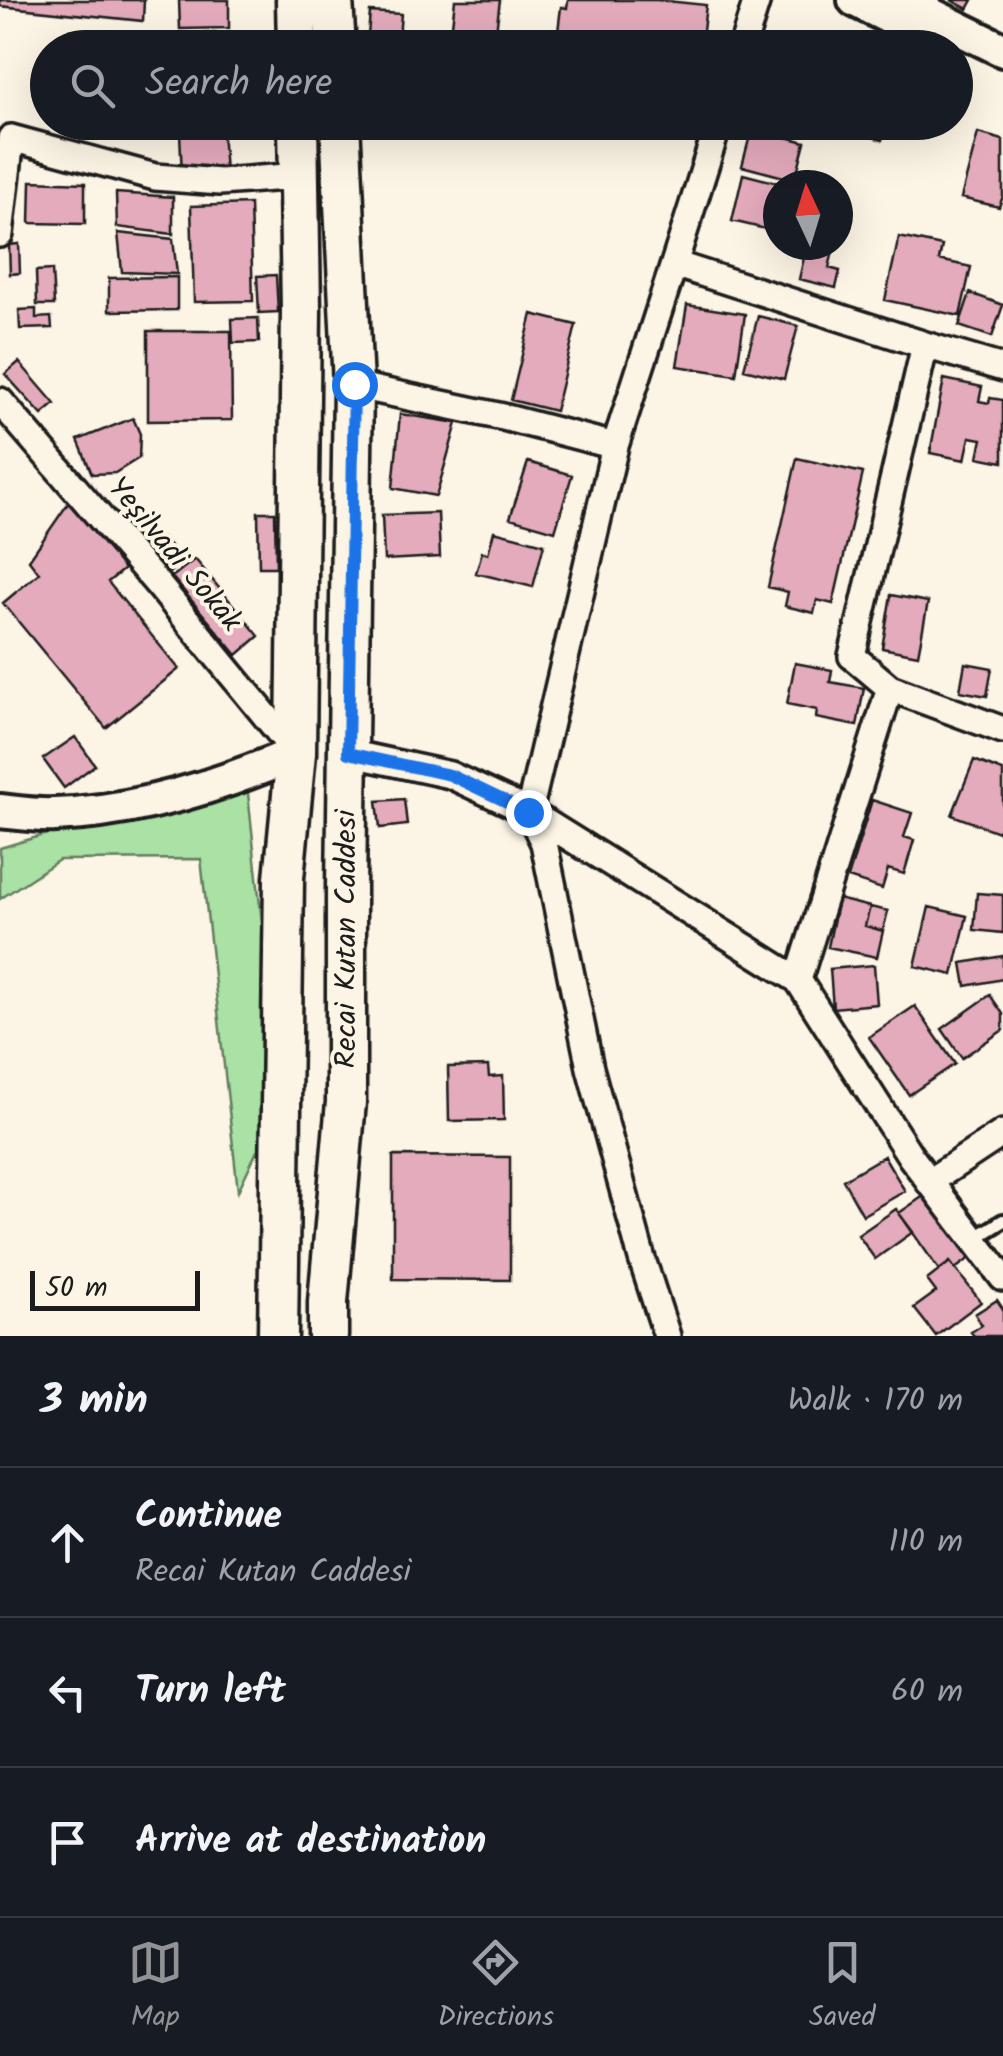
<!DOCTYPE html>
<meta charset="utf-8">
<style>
:root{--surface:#171b24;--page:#242831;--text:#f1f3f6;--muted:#9ea1a6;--line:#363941;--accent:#919294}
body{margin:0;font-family:Kalam,sans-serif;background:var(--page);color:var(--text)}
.compass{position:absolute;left:763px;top:170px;width:90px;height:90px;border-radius:50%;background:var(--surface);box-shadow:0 10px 40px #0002;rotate:356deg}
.scale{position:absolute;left:30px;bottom:25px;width:170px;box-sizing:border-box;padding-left:10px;border:5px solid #1c1c1c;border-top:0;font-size:28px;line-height:35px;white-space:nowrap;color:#1c1c1c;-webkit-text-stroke:8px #fcf5e5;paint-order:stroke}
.stop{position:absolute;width:30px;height:30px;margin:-22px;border:8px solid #1a73e8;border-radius:50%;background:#fff}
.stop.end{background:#1a73e8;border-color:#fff;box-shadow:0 2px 10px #0008}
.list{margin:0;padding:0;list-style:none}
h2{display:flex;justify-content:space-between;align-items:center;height:130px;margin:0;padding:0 40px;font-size:42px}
h2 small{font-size:32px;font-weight:400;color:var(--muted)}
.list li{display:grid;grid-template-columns:65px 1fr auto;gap:30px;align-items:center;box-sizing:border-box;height:150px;padding:0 40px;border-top:2px solid var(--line)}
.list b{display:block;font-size:38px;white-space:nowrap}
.list p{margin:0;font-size:32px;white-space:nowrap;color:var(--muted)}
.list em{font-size:32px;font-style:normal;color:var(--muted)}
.icon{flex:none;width:55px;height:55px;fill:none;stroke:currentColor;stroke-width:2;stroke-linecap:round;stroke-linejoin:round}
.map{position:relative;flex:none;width:1003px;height:1336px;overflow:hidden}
.search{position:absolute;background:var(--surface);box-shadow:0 10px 40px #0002;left:30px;right:30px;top:30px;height:110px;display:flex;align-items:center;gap:25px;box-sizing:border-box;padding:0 35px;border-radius:55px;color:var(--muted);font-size:38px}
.sheet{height:580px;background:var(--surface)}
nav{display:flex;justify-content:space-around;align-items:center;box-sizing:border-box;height:140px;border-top:2px solid var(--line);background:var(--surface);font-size:28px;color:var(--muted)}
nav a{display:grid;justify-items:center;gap:5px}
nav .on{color:var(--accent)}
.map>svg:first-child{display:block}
</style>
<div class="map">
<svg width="1003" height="1336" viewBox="0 0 1003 1336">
<rect width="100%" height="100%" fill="#fcf5e5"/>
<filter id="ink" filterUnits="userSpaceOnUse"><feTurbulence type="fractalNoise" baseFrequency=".01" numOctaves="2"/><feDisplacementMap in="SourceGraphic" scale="20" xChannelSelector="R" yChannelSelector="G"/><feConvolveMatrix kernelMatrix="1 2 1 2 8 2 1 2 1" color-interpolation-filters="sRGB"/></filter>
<g filter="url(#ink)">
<!-- green -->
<path fill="#aae1a4" stroke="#637e60" stroke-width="2.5" d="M246,775L281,1100L238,1191L201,859L59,860L0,899V848Z"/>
<!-- building -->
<path fill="#e4abbd" stroke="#1c1c1c" stroke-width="2.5" d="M0,0H144L143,21L0,6Z
M179,0H229V28L180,29Z
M455,0H500L495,39L451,34Z
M568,0H657L706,5L701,48H556L561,7L567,8Z
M951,0H973L968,9Z
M370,12L401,14L398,48H367Z
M226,33L227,48H172L171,35Z
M157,41V48H137V43Z
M162,122H210L211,131L163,135Z
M849,122H888L882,140L847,129Z
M752,128L805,142L795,180L742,166Z
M222,131L225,172L182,174L180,134Z
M978,133L1003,140V196L999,207L961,198Z
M743,174L786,185H778V232L732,221Z
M31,181L85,183V224L30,223Z
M116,193L173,197V234L117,227Z
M250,204L253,301L194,302L191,206Z
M118,233L173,239L177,274L122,272Z
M899,237L942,246L939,260L971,267L960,316L885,300Z
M19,244L20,273L10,274L9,245Z
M807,245L834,247L829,268L840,271L836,288L799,279Z
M52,270L54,305H37L36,271Z
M276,275L278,312L259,313L257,276Z
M177,277V310L109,311V278Z
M970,293L1003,305L992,337L959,326Z
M687,305L745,314L736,375L677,366Z
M36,309V318L51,317L52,328L20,329L19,310Z
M532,314L576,325L555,411L511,400Z
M758,316L798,326L784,379L744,369Z
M258,318L259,342L233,343L232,319Z
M148,331H231L232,420L148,421Z
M19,362L55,404L42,415L5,374Z
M944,379L982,387L979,401L989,403L990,398L1003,400V462L978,457L982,439L970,437L965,460L930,453Z
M400,414L457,423L436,496L393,488Z
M133,418L140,434L139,458L115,473L92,474L78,440Z
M797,458L863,473L833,604L817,600L814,613L785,606L788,592L768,587Z
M528,462L572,475L555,531L510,518Z
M69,502L124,569L108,582L179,669L106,728L3,603L39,573L29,560Z
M258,512H275L276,567H259Z
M438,513L440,557L384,560L382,515Z
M494,531L544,544L533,587L476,573L482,552L488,554Z
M163,538L183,560L170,572L150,549Z
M195,559L259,636L237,655L172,577Z
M891,595L928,602L918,655L882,648Z
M795,663L832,670L830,682L864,688L857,726L816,718L817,710L787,704Z
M965,663L992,668L987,696L960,691Z
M75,737L95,765L64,788L43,759Z
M974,760L1003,771V820L998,832L952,815Z
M404,799L407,825L380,828L377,801Z
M872,800L912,813L904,837L914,840L904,874L888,869L882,889L848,878Z
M977,893L1003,895V933L974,930Z
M838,899L870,907L865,926L883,931L877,957L828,947Z
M870,907L888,911L883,931L865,926Z
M929,907L967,916L953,975L915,966Z
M1003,956V979L966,986L962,963Z
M874,965L877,1004L833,1008L830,969Z
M990,995L1003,1014V1030L962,1058L942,1029Z
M915,1006L955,1064L909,1095L869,1037Z
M488,1066L489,1077L503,1076L504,1120L449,1121L448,1067Z
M393,1156L510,1157V1280L393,1279Z
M884,1156L905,1191L863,1215L843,1180Z
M928,1193L973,1256L955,1269L950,1262L939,1270L899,1213Z
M896,1209L913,1232L875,1259L858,1235Z
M950,1262L981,1302L936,1336L914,1308L936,1292L927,1280Z
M997,1300L1003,1309V1336H974L971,1332L982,1325L975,1314Z"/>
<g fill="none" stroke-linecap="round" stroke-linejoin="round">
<!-- service casing -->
<g stroke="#1c1c1c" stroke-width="20">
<path id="service" d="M974,1239L1003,1221"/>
</g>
<!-- minor casing -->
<g stroke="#1c1c1c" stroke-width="32">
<path id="minor" d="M742,48L757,0
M719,122L674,264L925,345
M0,234L11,138L155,177L220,182L299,176
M674,264L615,446L529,812L798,980L911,1157L1003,1278
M353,385L503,417L615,446
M0,401L160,587L296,753
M890,688L852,656L925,345L1003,368
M348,753L450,775L529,812L544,843L590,1068L642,1259L667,1336
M798,980L890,688L1003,730
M929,1182L1003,1133"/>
</g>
<!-- tertiary casing -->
<g stroke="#1c1c1c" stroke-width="40">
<path id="tertiary" d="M855,0L923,34
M901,0L1003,50
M0,811C18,813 37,816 55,815C138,812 220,786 296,753"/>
</g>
<!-- secondary casing -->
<g stroke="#1c1c1c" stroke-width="45">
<path id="secondary" d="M296,0L297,48
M333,0L336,48
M278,1336L284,878L296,753L301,310L298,122
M328,1336V1302L346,1102V888L353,385L340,122"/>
</g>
<!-- service -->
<use href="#service" stroke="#fcf5e5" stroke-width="12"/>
<!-- minor -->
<use href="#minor" stroke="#fcf5e5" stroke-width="25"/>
<!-- tertiary -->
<use href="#tertiary" stroke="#fcf5e5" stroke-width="32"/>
<!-- secondary -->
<use href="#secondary" stroke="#fcf5e5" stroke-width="38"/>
</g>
</g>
<g fill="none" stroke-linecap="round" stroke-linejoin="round" filter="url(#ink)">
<!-- route -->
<path stroke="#1a73e8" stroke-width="12" d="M354,384L348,753L450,775L528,812"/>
</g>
<g text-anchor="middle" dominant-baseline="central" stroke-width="8" stroke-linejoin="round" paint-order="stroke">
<!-- street labels -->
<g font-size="30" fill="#1c1c1c" stroke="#fcf5e5">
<text transform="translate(174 555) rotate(50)">Yeşilvadi Sokak</text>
<text transform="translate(347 939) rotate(-90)">Recai Kutan Caddesi</text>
</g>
</g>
</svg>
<svg class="compass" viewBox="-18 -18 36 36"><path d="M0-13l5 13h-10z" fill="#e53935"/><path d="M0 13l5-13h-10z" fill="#9ea1a6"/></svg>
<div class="scale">50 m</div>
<div class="stop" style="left:354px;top:384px"></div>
<div class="stop end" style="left:528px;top:812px"></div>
<div class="search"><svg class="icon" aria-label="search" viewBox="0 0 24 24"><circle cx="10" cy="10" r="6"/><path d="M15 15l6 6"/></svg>Search here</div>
</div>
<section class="sheet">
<h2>3 min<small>Walk · 170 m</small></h2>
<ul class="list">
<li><svg class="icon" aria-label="ahead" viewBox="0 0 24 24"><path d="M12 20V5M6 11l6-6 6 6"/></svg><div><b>Continue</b><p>Recai Kutan Caddesi</p></div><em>110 m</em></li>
<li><svg class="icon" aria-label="left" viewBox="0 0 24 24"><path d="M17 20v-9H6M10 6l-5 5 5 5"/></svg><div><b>Turn left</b></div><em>60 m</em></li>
<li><svg class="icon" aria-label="arrive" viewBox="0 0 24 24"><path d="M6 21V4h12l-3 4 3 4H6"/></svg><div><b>Arrive at destination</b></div></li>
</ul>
</section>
<nav>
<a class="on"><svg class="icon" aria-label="map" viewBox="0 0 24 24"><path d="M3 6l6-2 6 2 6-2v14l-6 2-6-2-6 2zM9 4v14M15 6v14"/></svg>Map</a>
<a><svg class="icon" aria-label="directions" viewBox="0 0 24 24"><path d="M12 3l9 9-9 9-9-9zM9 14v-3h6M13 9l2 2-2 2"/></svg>Directions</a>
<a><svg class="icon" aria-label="saved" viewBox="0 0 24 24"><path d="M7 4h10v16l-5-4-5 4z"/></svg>Saved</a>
</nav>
